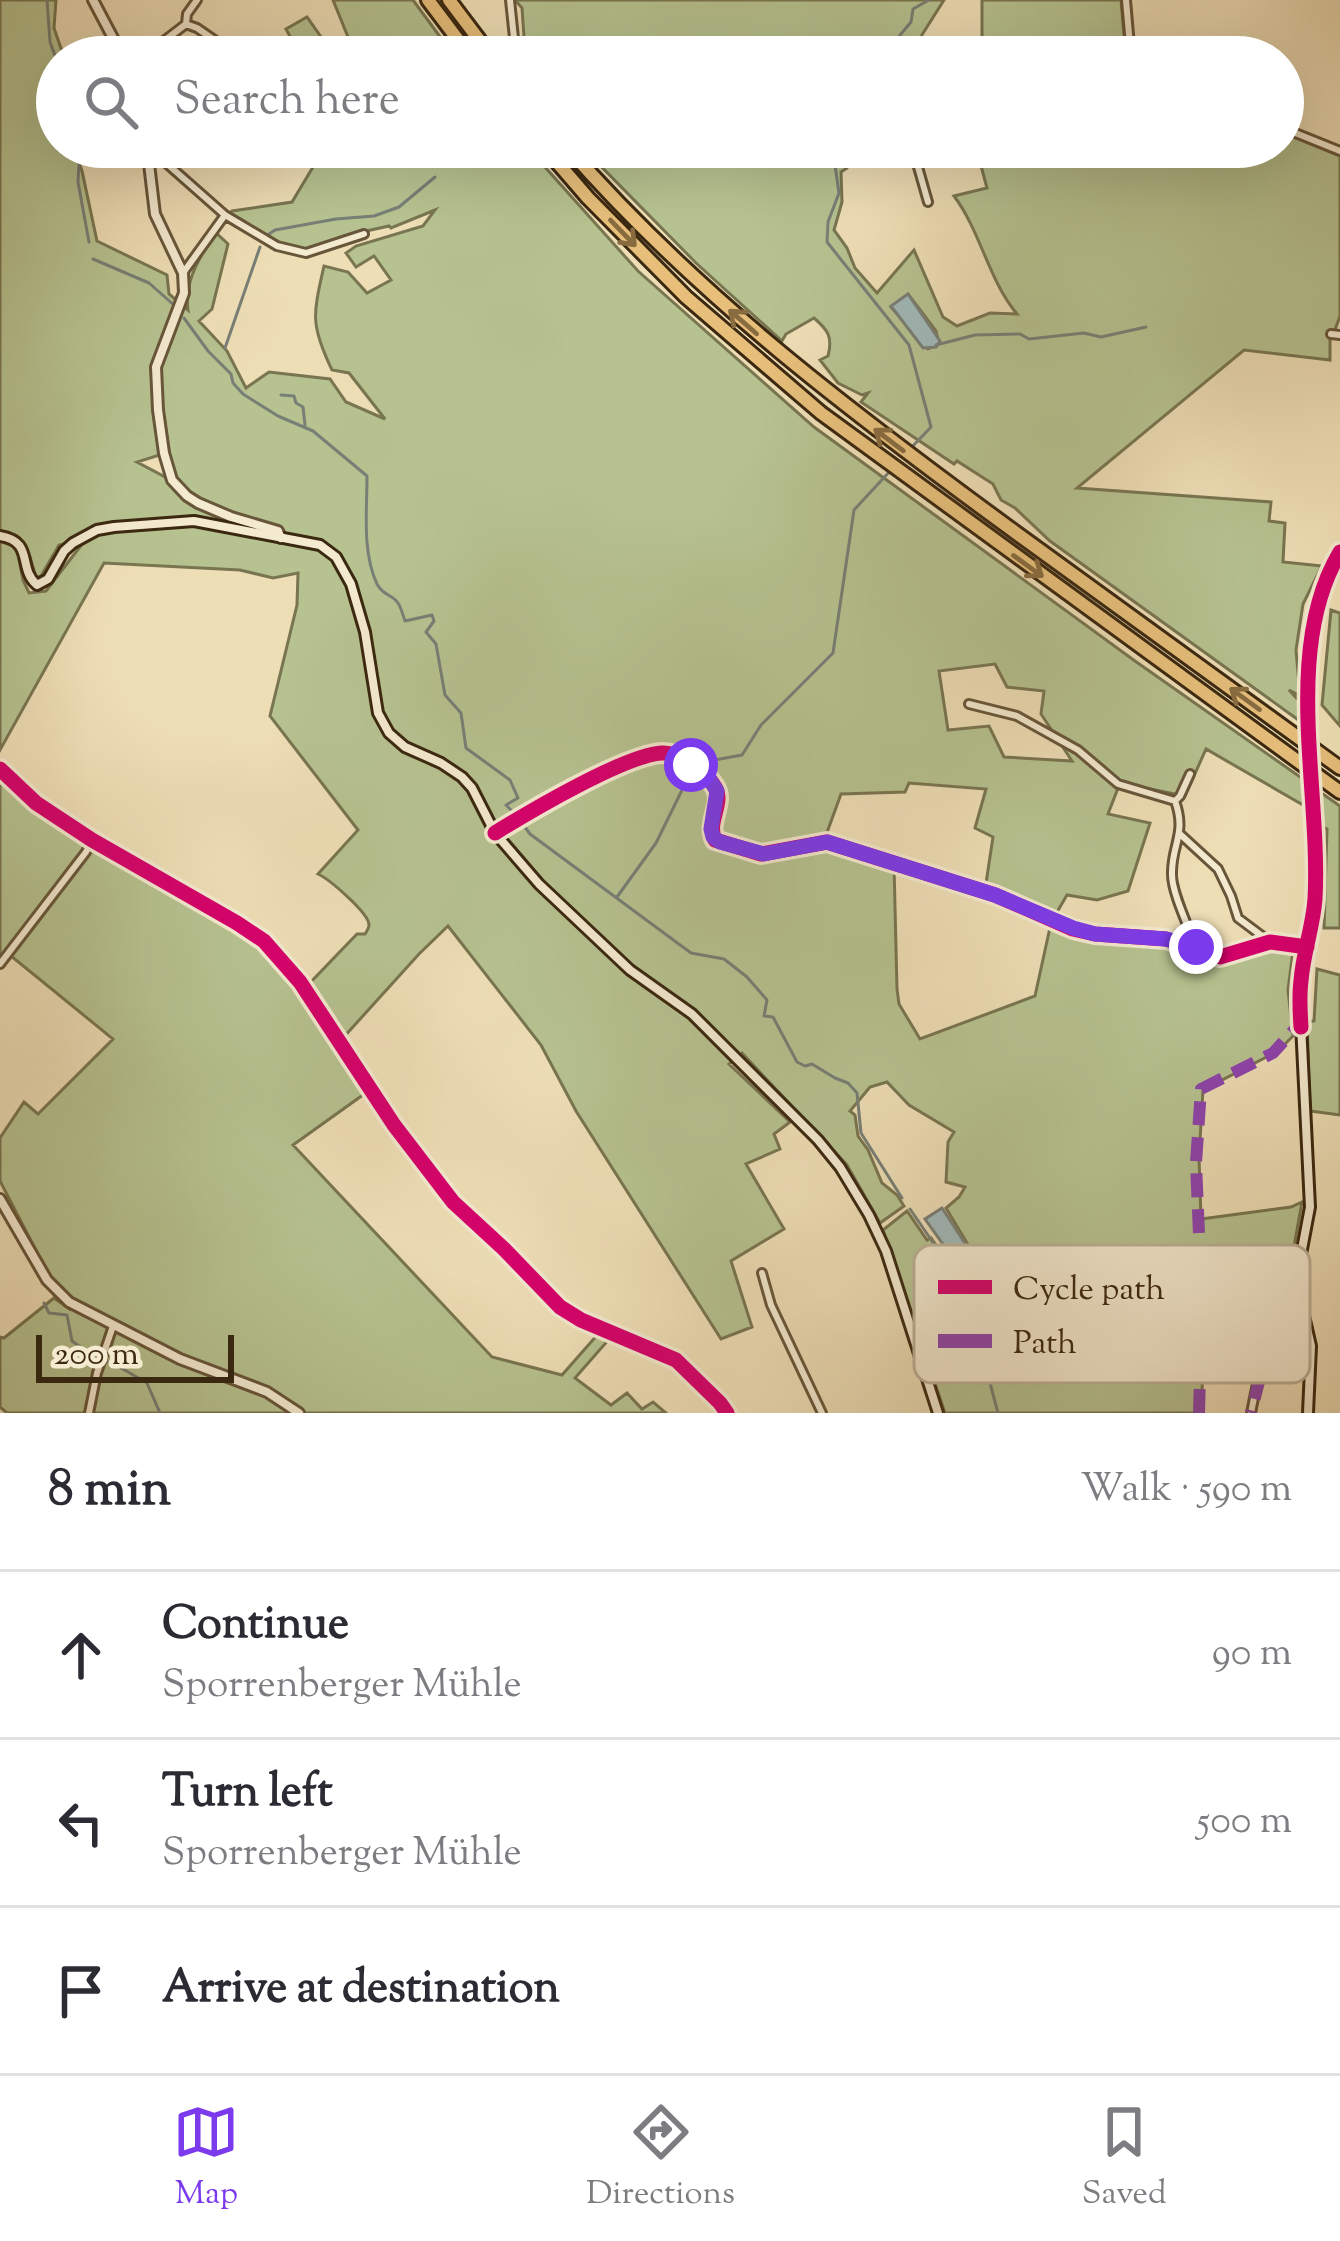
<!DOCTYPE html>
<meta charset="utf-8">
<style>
:root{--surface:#fff;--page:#f7f7f7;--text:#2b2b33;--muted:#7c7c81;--line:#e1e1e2;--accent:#7c3aed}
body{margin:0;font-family:"Sorts Mill Goudy",serif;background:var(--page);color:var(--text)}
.scale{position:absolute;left:36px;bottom:30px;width:198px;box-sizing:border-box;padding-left:12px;border:6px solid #3b2810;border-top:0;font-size:33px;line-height:42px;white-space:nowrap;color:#3b2810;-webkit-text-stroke:9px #f4ead0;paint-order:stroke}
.stop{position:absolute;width:36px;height:36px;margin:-27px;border:9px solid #7c3aed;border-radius:50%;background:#fff}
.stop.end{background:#7c3aed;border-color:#fff;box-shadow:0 3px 12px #0008}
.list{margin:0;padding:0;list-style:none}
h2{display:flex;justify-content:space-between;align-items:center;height:156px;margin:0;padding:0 48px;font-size:51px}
h2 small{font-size:39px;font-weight:400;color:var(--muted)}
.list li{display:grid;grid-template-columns:78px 1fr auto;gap:36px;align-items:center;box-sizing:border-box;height:168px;padding:0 48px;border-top:3px solid var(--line)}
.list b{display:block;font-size:45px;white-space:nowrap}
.list p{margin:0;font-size:39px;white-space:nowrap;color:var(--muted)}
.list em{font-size:39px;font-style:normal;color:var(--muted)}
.icon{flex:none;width:66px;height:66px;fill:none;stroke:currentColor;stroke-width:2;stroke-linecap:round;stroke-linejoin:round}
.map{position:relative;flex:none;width:1340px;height:1413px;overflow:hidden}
.search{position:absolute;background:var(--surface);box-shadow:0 12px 48px #0002;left:36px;right:36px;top:36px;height:132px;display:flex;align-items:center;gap:30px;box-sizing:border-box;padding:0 42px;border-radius:66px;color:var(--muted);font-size:45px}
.sheet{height:660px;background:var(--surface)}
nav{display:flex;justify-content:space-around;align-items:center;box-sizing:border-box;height:168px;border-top:3px solid var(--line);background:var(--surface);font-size:33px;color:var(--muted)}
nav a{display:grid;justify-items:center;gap:6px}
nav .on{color:var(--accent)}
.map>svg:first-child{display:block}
</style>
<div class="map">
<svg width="1340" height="1413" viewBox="0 0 1340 1413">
<rect width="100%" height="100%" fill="#eedeb6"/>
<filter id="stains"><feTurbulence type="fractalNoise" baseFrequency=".00167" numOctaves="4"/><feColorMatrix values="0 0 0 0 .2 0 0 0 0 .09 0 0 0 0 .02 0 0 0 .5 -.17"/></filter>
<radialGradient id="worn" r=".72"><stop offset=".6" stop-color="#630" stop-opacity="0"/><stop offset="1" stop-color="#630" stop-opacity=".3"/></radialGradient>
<!-- green -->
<path fill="#b6c290" stroke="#787550" stroke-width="3" fill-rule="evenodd" d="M0,0H56L54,28L64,57H57V147H73L82,171L97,241L167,275L169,294L188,310C184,280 200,258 215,232L228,244L212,309L199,321L227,351L246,388L269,372L330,379L346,402L385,419L349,373L332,370C310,324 313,315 324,266L348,272L367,293L391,280L374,256L356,267L346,253L356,246L423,226L435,210L391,228L389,226L344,236L306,250L278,243L229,214L232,211L292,202L316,162L308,147H527L638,271L814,427L1135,661L1303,779V805L1206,749L1185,796L1120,783L1108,814L1150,823L1128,891L1097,900L1067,895L1053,919L985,890L993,837L975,828L986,789L909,783L905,792L841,794L825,838L769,851L714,842L762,857L824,844L894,865L897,989L899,1004L920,1039L1035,996L1051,923L1094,937L1144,939L1188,948L1222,959L1244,958L1268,947L1293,951L1288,990L1293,1036L1278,1051L1203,1090L1199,1157L1201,1219L1291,1207L1302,1202L1288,1280L1203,1290L1202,1413H945L883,1230L907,1211L927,1240L931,1238L955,1272L963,1268L973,1283L979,1263L946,1208L959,1197L965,1187L946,1182L948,1142L954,1132L909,1105L887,1082L870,1087L850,1111L855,1115L858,1136L868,1150L882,1183L897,1195L904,1206L880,1223L847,1165L742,1053L729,1064L790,1122L774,1134L780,1149L746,1164L784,1229L731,1261L752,1327L721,1339L576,1111L541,1045L448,926L419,954L342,1039L307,986L357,934H365C367,931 369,928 369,925C369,913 329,879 318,874L358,830L270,716L297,605L298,573L273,578L240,570L104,563L0,750ZM160,390L172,470L177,482L185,491L181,497L165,477L137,462L166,453L153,410ZM86,539L46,591L29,593L23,580L17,549L30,557L36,577L41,576L59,545ZM995,664L1007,687L1044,691L1041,714L1072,761L1004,757L989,726L948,730L939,671Z
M333,0H413L455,57H301L286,29L307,17L326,44L348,37Z
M515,0H944L908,57H508L506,54L524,37L522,8Z
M982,0H1121L1126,57H994L992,48L982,51Z
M1283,132L1340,156V316L1332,338H1330V360L1244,350L1077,488L1271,502L1269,521L1285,523L1283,562L1322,566L1303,604L1296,650L1300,696L1289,690L1302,704L1304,724L1050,541L1015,508L1001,500L993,484L957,461L954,464L861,402L868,393L862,395L838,383L820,360L828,356C833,337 828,330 814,318L786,334L782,341L696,263L582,147H854L847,168L841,172L842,202L834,230L847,248L855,268L877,293L914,250L943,317L957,326L990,313L1017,314C988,279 981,232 954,196L987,188L976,147H1283ZM908,294L936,331L939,344L928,349L891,307Z
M1331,610L1340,613V726L1322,705Z
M0,771L37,807L86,841L85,851L0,962Z
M1320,792L1340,806V928H1324L1327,829L1322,827Z
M95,847C153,876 226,906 272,952C312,991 338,1045 367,1092L293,1145L492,1357L562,1375L599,1333L611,1337L575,1378L611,1405L627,1393L642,1409L653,1402L666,1413H7L0,1407V1337L4,1338L54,1298L71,1310L55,1287L0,1181V1138L24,1102L38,1114L113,1039L11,956Z
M1317,969L1340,975V1115L1310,1111L1307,1022L1314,1021Z"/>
<!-- water -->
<path fill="#a0b9ba" stroke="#787f76" stroke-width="3" d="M908,294L940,341L936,347L923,348L891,306Z
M942,1208L972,1254L957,1264L925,1219Z"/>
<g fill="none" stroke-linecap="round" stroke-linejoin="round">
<!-- stream -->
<path stroke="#787f76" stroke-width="3" d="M47,0L50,42L57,61
M882,57L911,22L913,9L929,0
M80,147L78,182L89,242
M843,147L835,165L839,193L828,222L827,242L909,345L931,427L910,449
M269,234L275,230L336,219L374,216L399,207L435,177
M93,259L149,283L175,306
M184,318L208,351L231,374L233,383L243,394L278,416L313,431L367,476C367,511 362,552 377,584C383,596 392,594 398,603C400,605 404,618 405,621L432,615L434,621L426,632L436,644L445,695L461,713L466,748L510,780L518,798L506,805L515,814
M936,345L975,335L1020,334L1029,339L1084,333L1101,337L1146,327
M225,348L260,247
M281,395L294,396L296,403L303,407L305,425
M698,763L742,755L761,725L833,653L854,510L891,470
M522,823L530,834L691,953L724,959L747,977L767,1000L764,1016L773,1017L797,1062L805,1066L812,1064L835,1078L848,1083L857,1093L861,1133L902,1198
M617,897L656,843L684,786
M910,1209L965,1289L998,1413
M44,1303L49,1313L67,1315L72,1341L96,1358
M105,1361L116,1365L147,1383L160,1413"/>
<!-- minor casing -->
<g stroke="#68563a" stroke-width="12">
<path id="minor" d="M1126,0L1131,57
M186,24L197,28L239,57
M186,24L187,14L197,0
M502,52L514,38L510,0
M143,57L186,24
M1283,128L1340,151
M148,147L225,215L183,273
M918,147V167L928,202
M225,215L277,246L306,253L364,234
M1331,334L1340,335
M969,704L1017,716L1078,750L1118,784L1175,801C1187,834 1171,845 1172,875C1172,893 1189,928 1196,947
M0,769L36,803L92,840L237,923L264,941L300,982L394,1125L453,1202L504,1249L560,1307L581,1320L676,1360L720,1403L727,1413
M1175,801L1180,796L1190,774
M495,833C529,812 625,755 662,753C679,752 706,772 715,787C725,803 706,822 715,840L761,854L827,842L995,895L1073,929L1095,934L1166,939L1220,957L1270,942L1307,947
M1181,835L1218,869L1231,896L1238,918L1270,942
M0,964L86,852L92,840
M762,1273L771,1305L822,1413
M1240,1317L1242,1366
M1288,1326L1296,1292
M1201,1368L1263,1366
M89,1413L97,1373L113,1326
M1251,1413C1259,1374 1263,1333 1306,1321"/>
</g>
<!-- tertiary casing -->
<g stroke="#68563a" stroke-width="14">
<path id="tertiary" d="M93,0L123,57
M147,147L155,214L183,273L184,293L156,367L158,410L164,453L172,480L187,496L198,503L231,517L278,531L281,538
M0,1199L47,1280L69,1302L180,1359L267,1392L299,1413"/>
</g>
<!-- secondary casing -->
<g stroke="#3b2810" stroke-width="14">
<path id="secondary" d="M0,536C35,542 17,568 37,585L48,579L64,551L73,543L97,530L114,527L194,521L320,545L336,557L351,584L365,632L378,713L389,733L405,747L441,763L462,777L472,788L495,833L539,884L630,970L692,1014L818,1140L840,1167L869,1215L886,1251L938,1413
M1310,729C1310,666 1306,609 1340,552
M1308,1413L1311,1346L1296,1281L1310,1207L1300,1004L1301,981L1315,898L1312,792"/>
</g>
<!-- motorway casing -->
<g stroke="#3b2810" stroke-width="18">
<path id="motorway" d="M428,0L471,57
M449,0L492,57
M544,147L588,198L686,297L821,413L1340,792
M567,147C696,295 851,412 1008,527C1119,607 1229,688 1340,768"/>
</g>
<!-- minor -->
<use href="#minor" stroke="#f4ead0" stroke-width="6"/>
<!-- tertiary -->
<use href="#tertiary" stroke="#f4ead0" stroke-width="8"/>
<!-- secondary -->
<use href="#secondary" stroke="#f4ead0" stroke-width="8"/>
<!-- motorway -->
<use href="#motorway" stroke="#e7bf7b" stroke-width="12"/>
<!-- secondary-bridge casing -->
<g stroke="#3b2810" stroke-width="14" stroke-linecap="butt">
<path id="secondary-bridge" d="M1310,729L1312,792"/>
</g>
<!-- secondary-bridge -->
<use href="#secondary-bridge" stroke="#f4ead0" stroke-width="8"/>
<!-- quiet -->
<path stroke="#8e44ad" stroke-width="12" stroke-dasharray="24 12" stroke-linecap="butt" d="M1240,1317L1242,1366
M1201,1368L1263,1366L1251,1413
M1199,1413L1202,1305L1196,1163L1201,1089L1273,1053L1294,1030L1301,1027"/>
<!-- cycleway casing -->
<g stroke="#f4ead0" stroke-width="22">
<path id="cycleway" d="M0,769L36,803L92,840L237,923L264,941L300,982L394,1125L453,1202L504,1249L560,1307L581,1320L676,1360L720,1403L727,1413
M495,833C529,812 625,755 662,753C679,752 706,772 715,787C725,803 706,822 715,840L761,854L827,842L995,895L1073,929L1095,934L1166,939L1220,957L1270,942L1307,947
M1301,1027C1300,1012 1299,996 1301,981C1303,953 1313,927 1315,899C1321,790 1282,649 1340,552"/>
</g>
<!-- cycleway -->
<use href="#cycleway" stroke="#d6006c" stroke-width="15"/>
</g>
<!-- one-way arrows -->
<defs><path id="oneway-shaft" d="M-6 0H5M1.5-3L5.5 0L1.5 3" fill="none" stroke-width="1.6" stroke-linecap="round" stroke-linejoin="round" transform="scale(3)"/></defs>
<g stroke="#886c40">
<use href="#oneway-shaft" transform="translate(623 233) rotate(46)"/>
<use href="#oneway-shaft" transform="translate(743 322) rotate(-139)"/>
<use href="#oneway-shaft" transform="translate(889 440) rotate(-143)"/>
<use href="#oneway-shaft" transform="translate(1028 566) rotate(36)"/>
<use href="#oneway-shaft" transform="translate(1245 699) rotate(-144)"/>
</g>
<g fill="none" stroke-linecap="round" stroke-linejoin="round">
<!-- route -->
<path stroke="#7c3aed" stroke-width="15" d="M691,765L710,780L717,791L711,829L713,837L720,842L764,854L827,842L995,895L1073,928L1095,934L1166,939L1196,947"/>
</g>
<!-- legend -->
<rect x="914" y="1245" width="396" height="138" rx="18" fill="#f4ead0" stroke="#bcb096" stroke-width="3"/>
<rect x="938" y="1280" width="54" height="14" fill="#d6006c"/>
<rect x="938" y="1334" width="54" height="14" fill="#8e44ad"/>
<g font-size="33" fill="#3b2810">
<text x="1013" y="1299">Cycle path</text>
<text x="1013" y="1353">Path</text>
</g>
<rect width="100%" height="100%" filter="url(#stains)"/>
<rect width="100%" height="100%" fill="url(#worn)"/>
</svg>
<div class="scale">200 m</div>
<div class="stop" style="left:691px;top:765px"></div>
<div class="stop end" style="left:1196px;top:947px"></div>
<div class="search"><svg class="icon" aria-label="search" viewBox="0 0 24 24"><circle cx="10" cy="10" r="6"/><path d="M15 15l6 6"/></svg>Search here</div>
</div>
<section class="sheet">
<h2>8 min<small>Walk · 590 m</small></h2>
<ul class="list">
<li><svg class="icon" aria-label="ahead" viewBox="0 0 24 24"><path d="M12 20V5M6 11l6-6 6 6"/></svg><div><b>Continue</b><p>Sporrenberger Mühle</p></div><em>90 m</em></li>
<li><svg class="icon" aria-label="left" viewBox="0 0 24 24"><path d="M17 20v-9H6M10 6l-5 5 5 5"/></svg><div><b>Turn left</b><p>Sporrenberger Mühle</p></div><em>500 m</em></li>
<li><svg class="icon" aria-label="arrive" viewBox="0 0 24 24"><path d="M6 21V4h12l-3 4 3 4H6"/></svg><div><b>Arrive at destination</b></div></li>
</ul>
</section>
<nav>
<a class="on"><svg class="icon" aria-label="map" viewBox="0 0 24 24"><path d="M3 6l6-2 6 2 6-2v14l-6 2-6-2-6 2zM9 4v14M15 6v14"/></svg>Map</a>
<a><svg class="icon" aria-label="directions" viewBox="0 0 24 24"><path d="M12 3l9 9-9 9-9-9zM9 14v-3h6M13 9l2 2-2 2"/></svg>Directions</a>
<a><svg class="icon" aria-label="saved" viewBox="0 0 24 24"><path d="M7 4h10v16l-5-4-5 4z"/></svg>Saved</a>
</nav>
